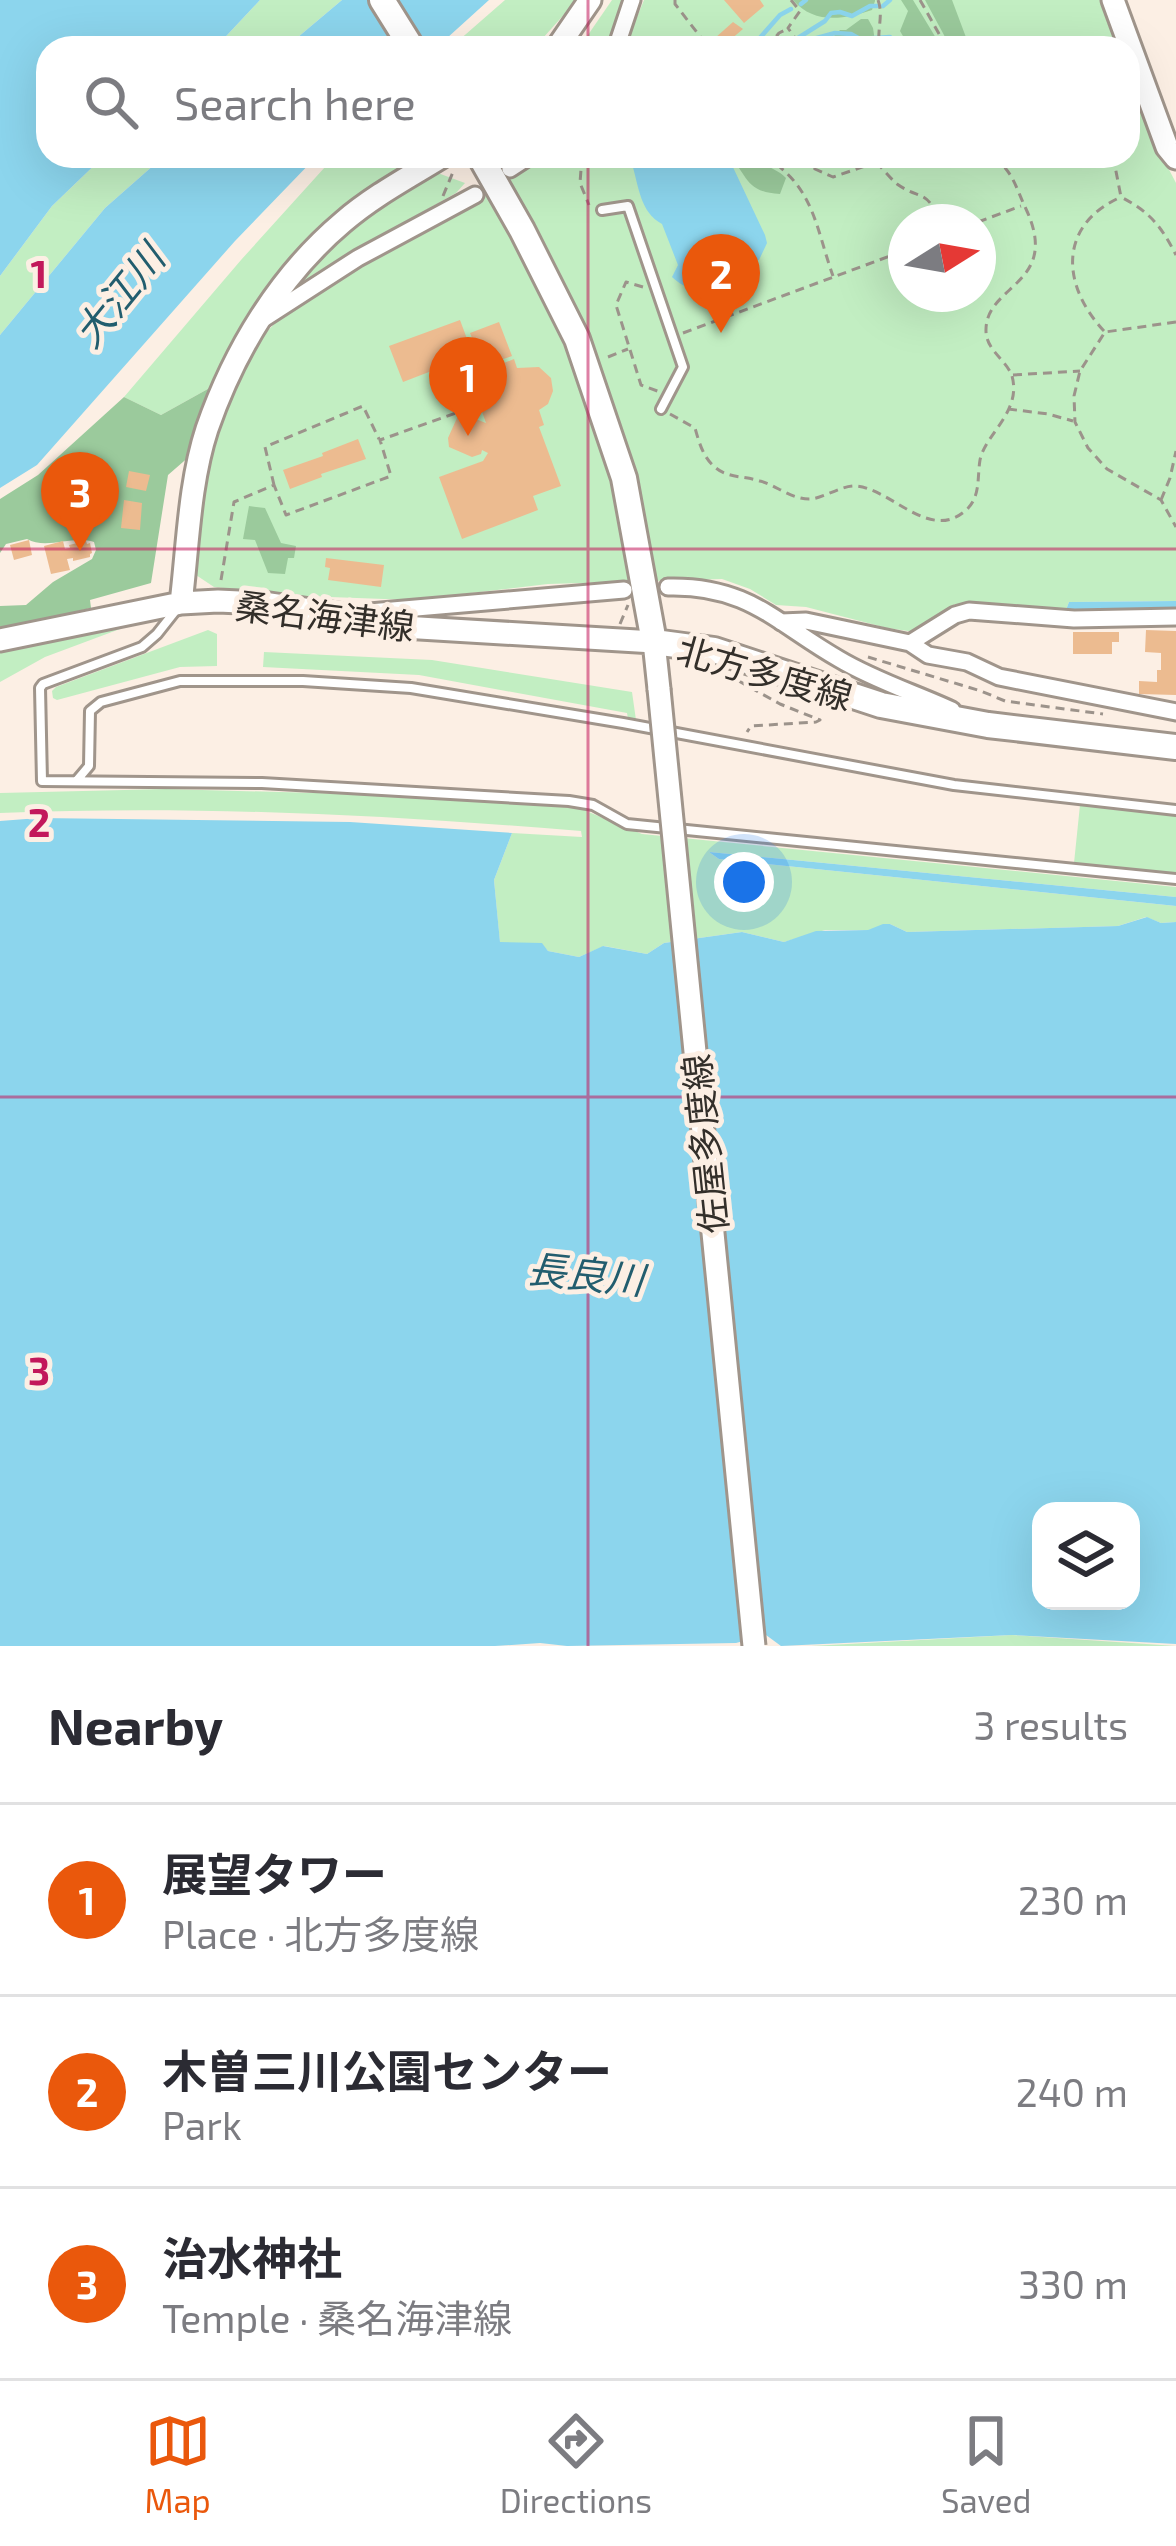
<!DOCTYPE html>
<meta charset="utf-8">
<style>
:root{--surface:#fff;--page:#f2f2f3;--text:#2b2b33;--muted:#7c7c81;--line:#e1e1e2;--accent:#ea580c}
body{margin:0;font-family:"Exo 2","Noto Sans JP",sans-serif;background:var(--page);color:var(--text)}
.controls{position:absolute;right:36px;bottom:36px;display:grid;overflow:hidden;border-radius:24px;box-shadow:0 12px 48px #0002}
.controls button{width:108px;height:108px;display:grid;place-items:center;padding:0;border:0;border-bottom:3px solid var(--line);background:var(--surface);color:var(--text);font:60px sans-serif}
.compass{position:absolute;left:888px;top:204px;width:108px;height:108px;border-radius:50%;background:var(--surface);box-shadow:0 12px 48px #0002;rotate:79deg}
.you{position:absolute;left:744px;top:882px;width:42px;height:42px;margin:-30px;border:9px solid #fff;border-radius:50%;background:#1a73e8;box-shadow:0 0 0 18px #1a73e833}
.badge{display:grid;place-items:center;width:78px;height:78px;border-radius:50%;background:var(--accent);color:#fff;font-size:39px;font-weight:700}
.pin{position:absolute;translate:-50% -99px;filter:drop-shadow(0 3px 6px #0008)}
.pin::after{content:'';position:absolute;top:63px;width:42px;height:36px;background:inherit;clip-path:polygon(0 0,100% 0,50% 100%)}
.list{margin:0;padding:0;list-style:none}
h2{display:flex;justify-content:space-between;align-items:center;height:156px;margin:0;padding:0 48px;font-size:51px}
h2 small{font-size:39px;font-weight:400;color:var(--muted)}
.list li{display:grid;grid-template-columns:78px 1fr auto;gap:36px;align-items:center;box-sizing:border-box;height:192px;padding:0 48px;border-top:3px solid var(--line)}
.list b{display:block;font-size:45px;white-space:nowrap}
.list p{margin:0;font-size:39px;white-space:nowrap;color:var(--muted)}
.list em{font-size:39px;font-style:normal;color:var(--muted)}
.icon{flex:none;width:66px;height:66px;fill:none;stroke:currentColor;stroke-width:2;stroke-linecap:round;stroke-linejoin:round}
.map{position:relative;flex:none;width:1176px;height:1646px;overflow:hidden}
.search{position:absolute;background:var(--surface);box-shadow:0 12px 48px #0002;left:36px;right:36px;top:36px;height:132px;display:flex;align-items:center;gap:30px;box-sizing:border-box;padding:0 42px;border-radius:36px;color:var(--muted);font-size:45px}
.sheet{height:732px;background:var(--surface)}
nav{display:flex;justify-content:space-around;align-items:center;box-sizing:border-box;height:168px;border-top:3px solid var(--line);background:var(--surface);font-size:33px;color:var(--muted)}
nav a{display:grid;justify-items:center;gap:6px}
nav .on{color:var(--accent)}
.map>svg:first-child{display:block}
</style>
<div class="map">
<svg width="1176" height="1646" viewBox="0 0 1176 1646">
<rect width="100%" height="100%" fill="#fcefe4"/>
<!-- green -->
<path fill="#c2eec2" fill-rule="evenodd" d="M260,0H342L285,48H215Z
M505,0H577L534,48H450Z
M612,0H625L616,21L611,48H579Z
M644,0H1101L1122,48H624Z
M1128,66L1162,156L1176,183V601L1069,602L1066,610L955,604L928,626L915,632L887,628L806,607L776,605L750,589L722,579L548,584L411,600L303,596L214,587L196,575L192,557L213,430L250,349L281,317L346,270L465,210L542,156H1128ZM906,222H978V294H906Z
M104,156H164L105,208L0,335V276L52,206Z
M335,156H423L370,188L336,212L303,243L243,323L215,385L161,415L124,397L241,260Z
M435,172L465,183L456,193L317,272L283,298L345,231Z
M120,626V629L45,657L0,682V650Z
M208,630L217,634V666L180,667L57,700L53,698L52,691L56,687Z
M264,652L432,660L632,692L636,720L628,719L627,713L419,675L263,667Z
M166,789L352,794L579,808L642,834L1176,887V897L709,852L719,859L1176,906V922L1161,923L1146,917L1118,926L907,932L890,924L869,930H825L784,942L742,932L664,943L647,954L604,946L579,957L548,951L541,943H500L494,880L512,833L582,837L581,831C387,815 194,805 0,813V793Z
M1080,805L1176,815V874L1074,863Z
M1012,1635L1176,1646H811Z"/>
<!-- forest -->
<path fill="#9bca9c" d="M793,0H875V1L872,10C845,19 814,25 793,0Z
M901,0H913L942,48H910L900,31L908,11Z
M925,0H952L970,48H951Z
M861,19H868L873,28L876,48H811L831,39L840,30H846Z
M725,156H754C763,167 777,168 786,178L780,194C740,192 750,170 725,156Z
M215,385L191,455L168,475L151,583L90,600L91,608L0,629V606L26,605L53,582L92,559L96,550L94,542C73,535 46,550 27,539L6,544L0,553V499L38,475L124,397L161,415Z
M249,506L265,508L281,543L296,546L294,558H288L285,574L268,573L255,540L243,539Z"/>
<!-- water -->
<path fill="#8cd5ed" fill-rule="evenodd" d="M0,0H260L215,48H48V156H104L52,206L0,276Z
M342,0H489L436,48H285Z
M164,156H317L235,241L37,465L0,488V335L105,208Z
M637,156H708L711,163L726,159L731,163L765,235L767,243L759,260C741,267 732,252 712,264L705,288C694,292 680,285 672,277L678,265L662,224C640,212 639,187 632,164Z
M1176,601V611L1066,610L1069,602Z
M39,818L350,822L512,833L494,880L500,942L542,943L548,951L579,957L603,946L647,954L664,943L742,932L784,942L816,931L868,930L883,924H890L907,932L1118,926L1147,917L1161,923L1176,922V1644L1012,1635L781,1646L766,1635L736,1643L567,1646L540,1643L495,1646H0V821ZM1041,1511H1131V1601H1041Z
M709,852L1176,897V906L719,859Z"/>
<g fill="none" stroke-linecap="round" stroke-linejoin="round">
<!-- stream -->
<path stroke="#8cd5ed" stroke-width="4.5" d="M801,4L806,0
M883,6L890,0
M751,48L780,15L791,9
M782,48L825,21L831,13L840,12L852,16L870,6H877
M794,48L806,41L835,33L851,34L860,39L890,37"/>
</g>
<!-- building -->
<path fill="#ecbb90" d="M724,0H760L764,6L744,23Z
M733,22L743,29L723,46L715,38Z
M460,320L473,355L403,382L389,346Z
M499,322L512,356L483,366L470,333Z
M514,359L517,368L539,367L551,378L553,391L548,404L539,410L544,425L539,427L561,486L533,496L538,510L462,539L439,477L483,461L488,453L482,450L481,454L472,457L449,447L448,438L457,418L465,415L486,423L466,366L474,362L479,373Z
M358,439L366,459L321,474L322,477L290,489L283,470L323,456L322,453Z
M129,471L150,475L146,491L126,487Z
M124,500L142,503L140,530L121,528Z
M29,540L32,555L14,560L10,545Z
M63,541L65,549L70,548L69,545L86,541L87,544L90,543L92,553L90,554V557L73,561V558L67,559L70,570L51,574L44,546Z
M326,558L384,565L381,587L328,580L330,568L325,567Z
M1146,630L1176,631V695L1139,694V681L1157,682V670H1161V653L1145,652Z
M1073,632H1119V642H1112V654H1073Z"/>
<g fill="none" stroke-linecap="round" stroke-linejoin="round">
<!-- service casing -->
<g stroke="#a0958b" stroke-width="14">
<path id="service" d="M1128,97L1145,87
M602,210L628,206L683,367L661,409
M176,610L157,634L142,647L43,684L40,688L42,781L262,783L569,801L593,805L627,824L1176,879
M78,779L89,766L90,711L101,702L180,681H303L411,688L623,723L954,785L1176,810"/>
</g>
<!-- minor casing -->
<g stroke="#a0958b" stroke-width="21">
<path id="minor" d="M616,48L632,0
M510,169L530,156
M265,318L358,258L475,195
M668,587C748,585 776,623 839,659C874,680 915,693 952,710
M358,613L624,590
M781,622L806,621L910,643L955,615L969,611L1074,619L1176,617
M910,643L928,655L967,662L999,677L1176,712"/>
</g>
<!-- secondary casing -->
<g stroke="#a0958b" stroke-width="27">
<path id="secondary" d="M1113,0L1167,147L1176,158
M557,48L590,0
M181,603C188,546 189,484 207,429C234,351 279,276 343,222C373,196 409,177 443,156
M0,640L181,603L218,601L263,603L345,615L403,627L654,642L659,689"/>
</g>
<!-- primary casing -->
<g stroke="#a0958b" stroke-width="30">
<path id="primary" d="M382,0L412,48
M480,156L522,230L577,339L624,478L654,642L714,650L881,705L988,725L1176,747"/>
</g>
<!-- path -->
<path stroke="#9c938b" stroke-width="3" stroke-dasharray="9 6" stroke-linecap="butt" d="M675,0V4L709,48
M791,0L800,11L788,28L802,48
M878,0C884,16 876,31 880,48
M920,0L947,48
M735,48L749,38L756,48
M767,48L779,33L787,29
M582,156L580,183L589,205
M764,156C814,186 815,225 833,276
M805,156L815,169L833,177L874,163
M1113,156L1121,197C1150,212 1161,226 1176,255
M876,162C883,169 890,178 897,184C921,201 925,187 941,222
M443,196L453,172
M978,222L1021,206
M643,287L626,282L616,305L641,385L660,392
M1176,322L1105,332L1080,371L1074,396L1075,422L1088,448L1107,469L1161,500L1176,527
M1104,331C1061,285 1058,225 1121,197
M683,333L906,250
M608,357L628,349
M1013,375L1080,371
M1008,409L1048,414L1073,421
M670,414L695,428C699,442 703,458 716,468C728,478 745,476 760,481C776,485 792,500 811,499C826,497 840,486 855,486C891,488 929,542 965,511C981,498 977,478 980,460C985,434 1022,412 1012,376C1006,359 985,350 986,329C987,284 1061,284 1026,209C1015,186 1014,173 993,156
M274,485L265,447L363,406L379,439
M1161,500L1170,478L1176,451
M221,580L234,502L274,485L286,515L391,476L380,440L470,408
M620,624L628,605
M868,657L981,691L1005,701L1103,714
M737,680L780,704L820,720L816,722L751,726L747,732"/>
<!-- service -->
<use href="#service" stroke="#fff" stroke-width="8"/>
<!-- minor -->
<use href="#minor" stroke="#fff" stroke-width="15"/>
<!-- secondary -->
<use href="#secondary" stroke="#fff" stroke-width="21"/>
<!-- primary -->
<use href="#primary" stroke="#fff" stroke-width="24"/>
<!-- secondary-bridge casing -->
<g stroke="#a0958b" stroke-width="27" stroke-linecap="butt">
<path id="secondary-bridge" d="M659,689L754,1646"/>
</g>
<!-- secondary-bridge -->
<use href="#secondary-bridge" stroke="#fff" stroke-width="21"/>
</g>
<!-- grid -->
<path fill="none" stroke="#c2185b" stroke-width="3" stroke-opacity="0.55" d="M588,0V48M588,156V1646M0,549H1176M0,1097H1176"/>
<g text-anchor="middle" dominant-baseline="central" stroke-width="10" stroke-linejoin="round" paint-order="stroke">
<!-- street labels -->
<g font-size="36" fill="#332f2a" stroke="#fcefe4">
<text transform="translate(325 615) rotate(7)">桑名海津線</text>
<text transform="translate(765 672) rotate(16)">北方多度線</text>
<text transform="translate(704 1144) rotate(-96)">佐屋多度線</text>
</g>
<!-- water labels -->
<g font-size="39" font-style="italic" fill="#225d6e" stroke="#fcefe4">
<text transform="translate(118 295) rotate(-51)">大江川</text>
<text transform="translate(586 1273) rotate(6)">長良川</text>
</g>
</g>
<g font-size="39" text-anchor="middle" font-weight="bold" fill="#c2185b" stroke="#fcefe4" stroke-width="10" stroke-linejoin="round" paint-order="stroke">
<text x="39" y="288">1</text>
<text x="39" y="837">2</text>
<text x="39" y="1385">3</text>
</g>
</svg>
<div class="controls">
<button><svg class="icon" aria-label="layers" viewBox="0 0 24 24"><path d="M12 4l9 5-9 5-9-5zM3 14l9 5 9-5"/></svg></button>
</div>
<svg class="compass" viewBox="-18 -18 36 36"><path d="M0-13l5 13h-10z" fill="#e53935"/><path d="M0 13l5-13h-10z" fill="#7c7c81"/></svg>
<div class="you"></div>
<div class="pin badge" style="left:468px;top:436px">1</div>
<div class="pin badge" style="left:721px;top:333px">2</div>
<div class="pin badge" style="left:80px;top:551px">3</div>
<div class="search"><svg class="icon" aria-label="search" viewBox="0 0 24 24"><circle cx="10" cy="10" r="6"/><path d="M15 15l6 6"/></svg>Search here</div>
</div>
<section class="sheet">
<h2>Nearby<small>3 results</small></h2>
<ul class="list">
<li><span class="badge">1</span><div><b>展望タワー</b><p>Place · 北方多度線</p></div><em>230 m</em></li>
<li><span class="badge">2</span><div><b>木曽三川公園センター</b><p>Park</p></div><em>240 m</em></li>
<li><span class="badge">3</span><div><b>治水神社</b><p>Temple · 桑名海津線</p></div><em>330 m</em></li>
</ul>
</section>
<nav>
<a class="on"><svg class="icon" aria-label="map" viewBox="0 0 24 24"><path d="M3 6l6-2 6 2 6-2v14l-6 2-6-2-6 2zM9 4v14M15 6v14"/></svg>Map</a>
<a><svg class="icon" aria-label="directions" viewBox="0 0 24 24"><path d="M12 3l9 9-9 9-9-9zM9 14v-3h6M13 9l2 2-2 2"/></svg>Directions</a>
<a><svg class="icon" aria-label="saved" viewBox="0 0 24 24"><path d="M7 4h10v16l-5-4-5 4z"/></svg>Saved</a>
</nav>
